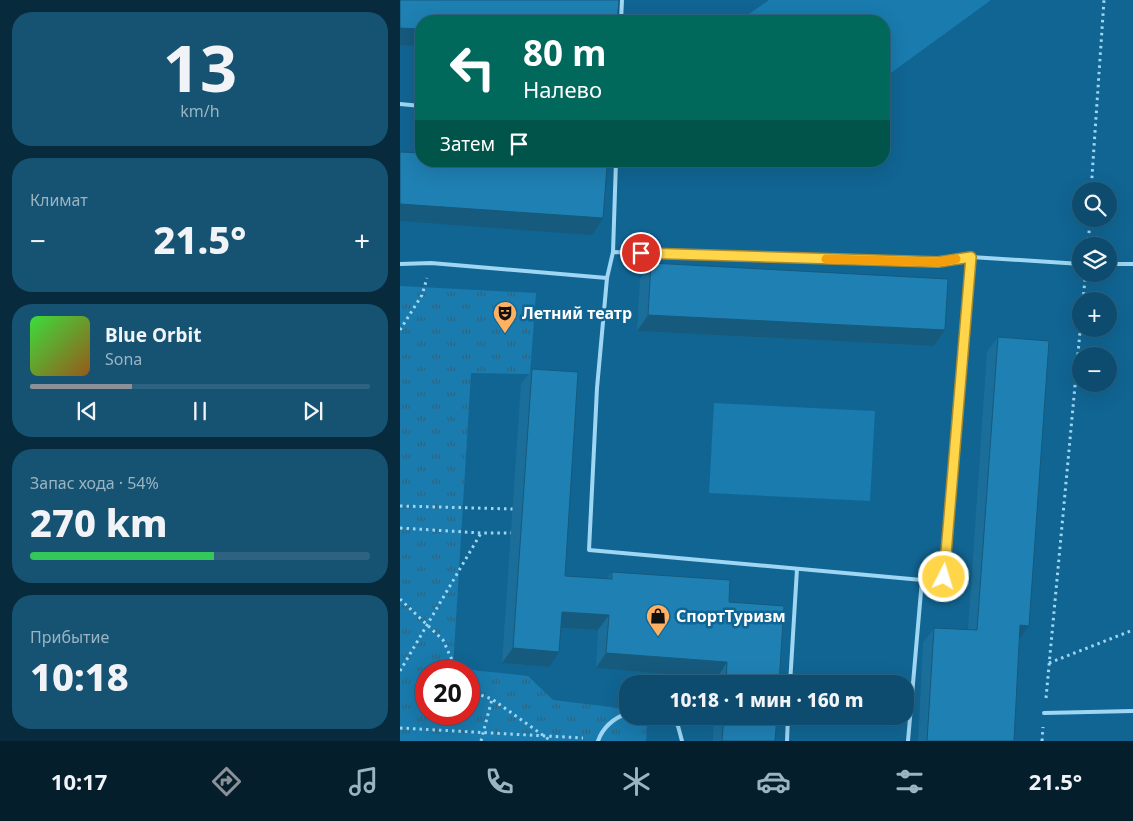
<!DOCTYPE html>
<html lang="ru">
<meta charset="utf-8">
<style>
body{margin:0;font-family:"Noto Sans",sans-serif;background:#165373;color:#f1f3f6;height:100vh;display:flex;flex-direction:column;font-size:19px;white-space:nowrap}
*{box-sizing:border-box;margin:0}
p{font-size:16px;color:#9ab4c2}
.icon{flex:none;width:28px;height:28px;fill:none;stroke:currentColor;stroke-width:2;stroke-linecap:round;stroke-linejoin:round}
.map{position:relative;flex:1;overflow:hidden}
.sheet{display:flex;flex-direction:column;gap:12px;padding:12px;background:#072a3c;width:400px}
.sheet>*{flex:none}
.hud{position:absolute;left:15px;top:15px;width:475px;height:152px;border-radius:20px;box-shadow:0 5px 20px #0002,0 0 0 1px #2d6381;background:#00695c;color:#fff;overflow:hidden}
.buttons{position:absolute;left:672px;top:182px;display:grid;gap:10px}
.buttons a{display:grid;place-items:center;width:45px;height:45px;border-radius:50%;background:#0d4c6e;box-shadow:0 5px 20px #0002,0 0 0 1px #2d6381;font-size:25px}
.speed{position:absolute;left:15px;top:660px;display:flex;gap:10px;font-size:25px;font-weight:700;text-align:center}
.speed>*{display:grid;place-content:center;width:65px;height:65px;border-radius:50%;background:#0d4c6e;box-shadow:0 5px 20px #0002,0 0 0 1px #2d6381;line-height:1}
.speed .limit{border:8px solid #d22;background:#fff;color:#111}
.pin{position:absolute;display:grid;place-items:center;width:42px;height:42px;color:#fff;margin:-21px;border:2px solid #fff;border-radius:50%;box-shadow:0 1px 5px #0007}
.me{position:absolute;width:55px;margin:-28px;rotate:5deg;stroke-linejoin:round;filter:drop-shadow(0 0 4px #0008)}
.turn{display:flex;align-items:center;gap:18px;height:105px;padding:0 25px;font-size:22px}
.turn .icon{width:65px;height:65px;stroke-width:2.5}
.turn b{display:block;font-size:35px;line-height:42px}
.then{display:flex;align-items:center;height:48px;padding:0 25px;background:#0003;gap:10px;font-size:19px}
.big{font-size:38px;font-weight:800;line-height:1.1}
.sheet .card{flex:1;display:flex;flex-direction:column;justify-content:center;gap:8px;min-width:0;padding:0 18px;border-radius:20px;background:#165373}
.sheet .dial{align-items:center;gap:0}
.dial b{font-size:65px;line-height:1}
.song{display:flex;align-items:center;gap:15px}
.cover{width:60px;height:60px;border-radius:8px;background:linear-gradient(135deg,hsl(120 70% 55%),hsl(30 70% 35%))}
.played{height:5px;border-radius:2px;background:linear-gradient(90deg,#8c9099 30%,#2d6381 30%)}
.keys{display:flex;justify-content:space-around;direction:ltr}
.heat{display:flex;justify-content:space-between;align-items:center;font-size:28px;direction:ltr}
.charge{height:8px;border-radius:4px;background:linear-gradient(90deg,#34c759 54%,#2d6381 0)}
.trip{position:absolute;left:219px;top:675px;width:295px;height:50px;border-radius:20px;background:#0d4c6e;box-shadow:0 5px 20px #0002,0 0 0 1px #2d6381;font-weight:800;line-height:50px;text-align:center}
.dock{display:flex;height:80px;justify-content:space-around;align-items:center;background:#051e2c;color:#9ab4c2}
.dock .icon{width:35px;height:35px}
.dock .current{color:#8c9099}
.dock b{font-size:22px;color:#f1f3f6}
main{display:flex;flex:1;min-height:0}
.map>svg:first-child{display:block}
.park{fill:url(#park-tufts);fill-rule:evenodd}
.pitch{fill:#197bae}
.lines{fill:none;stroke-linecap:round;stroke-linejoin:round}
.path{stroke:#9fd6f3;stroke-width:3;stroke-dasharray:2.5 4;stroke-linecap:butt}
.lane{stroke:#9fd6f3;stroke-width:4}
.wall{fill:#1b6e9a}
.shaded-wall{fill:#165a7d}
.building{fill:#1f80b3;stroke:#165a7d}
.route-casing{stroke:#a68a30;stroke-width:12}
.route{stroke:#ffd54a;stroke-width:9}
.slow{stroke:#f59e0b;stroke-width:9}
.labels{text-anchor:middle;stroke-width:5;stroke-linejoin:round;paint-order:stroke}
.poi-label{font-size:16px;font-weight:bold;fill:#fff;stroke:#116593;text-anchor:start}
</style>
<main>
<section class="sheet">
<div class="card dial"><b>13</b><p>km/h</p></div>
<div class="card"><p>Климат</p>
<div class="heat"><a>−</a><b class="big">21.5°</b><a>+</a></div>
</div>
<div class="card">
<div class="song"><i class="cover"></i><div><b>Blue Orbit</b><p>Sona</p></div></div>
<div class="played"></div>
<div class="keys"><svg class="icon" aria-label="previous" viewBox="0 0 24 24"><path d="M18 5L8 12l10 7zM5 5v14"/></svg><svg class="icon" aria-label="pause" viewBox="0 0 24 24"><path d="M8 5v14M16 5v14"/></svg><svg class="icon" aria-label="next" viewBox="0 0 24 24"><path d="M6 5l10 7-10 7zM19 5v14"/></svg></div>
</div>
<div class="card"><p>Запас хода · 54%</p><b class="big">270 km</b><div class="charge"></div></div>
<div class="card"><p>Прибытие</p><b class="big">10:18</b></div>
</section>
<div class="map">
<svg width="733" height="741" viewBox="0 0 733 741">
<defs>
<pattern id="park-tufts" width="24" height="20" patternUnits="userSpaceOnUse" patternTransform="scale(1.25)"><rect width="24" height="20" fill="#197bae"/><path d="M3 7l-1-3M5 7V3M7 7l1-3M15 17l-1-3M17 17v-4M19 17l1-3" fill="none" stroke="#32647d"/></pattern>
</defs>
<rect width="100%" height="100%" fill="#116593"/>
<path class="park" d="M0 286 136 293 130 374 71 373 53 668 128 676 153 700 227 709 228 716H248L246 741H0ZM26 671H69V714H26Z"/>
<g class="pitch">
<polygon points="369,0 591,0 484,78 484,21 339,21"/>
<polygon points="314,403 475,411 470,501 309,493"/>
</g>
<g class="lines">
<g class="path">
<polyline points="691,191 704,0"/>
<polyline points="688,246 690,219"/>
<polyline points="683,301 685,279"/>
<polyline points="0,330 22,295 27,278"/>
<polyline points="0,506 113,509"/>
<polyline points="0,528 81,533 111,533"/>
<polyline points="0,599 43,640 57,671"/>
<polyline points="649,663 733,630"/>
<polyline points="0,671 81,533"/>
<polyline points="69,691 92,699 151,741"/>
<polyline points="646,698 681,321"/>
<polyline points="0,728 183,738"/>
<polyline points="81,741 92,699"/>
<polyline points="642,741 643,727"/>
</g>
<g class="lane">
<polyline points="221,21 222,0"/>
<polyline points="0,104 21,106"/>
<polyline points="213,252 216,161"/>
<polyline points="0,264 31,263 207,278"/>
<polyline points="709,264 733,264"/>
<polyline points="522,580 189,550 197,388 207,278 213,252 538,263 571,257"/>
<polyline points="390,684 397,569"/>
<polyline points="644,713 733,711"/>
<polyline points="269,716 278,726 282,741"/>
<path d="M198 741C203 727 214 718 228 713"/>
<polyline points="387,741 388,716"/>
<polyline points="508,741 522,580 545,577 571,257 681,264"/>
</g>
</g>
<g class="wall">
<polygon points="251,263 545,330 534,346 237,331 240,279"/>
<polygon points="598,337 629,626 619,639 614,741 518,741 523,643 534,628 568,630 587,352"/>
<polygon points="132,369 165,576 207,579 212,572 329,602 379,684 316,684 317,678 196,668 198,630 161,627 149,667 102,663 121,384"/>
<polygon points="314,716 377,716 375,741 313,741"/>
</g>
<g class="shaded-wall">
<polygon points="0,28 21,29 21,46 0,45"/>
<polygon points="0,204 203,218 192,235 0,221"/>
<polygon points="248,315 545,330 534,346 237,331"/>
<polygon points="162,612 209,615 198,630 152,627"/>
<polygon points="620,625 629,626 618,641"/>
<polygon points="113,648 159,652 149,667 102,663"/>
<polygon points="206,653 327,662 317,678 196,668"/>
</g>
<g class="building">
<polygon points="0,0 219,0 217,21 21,21 21,29 0,28"/>
<polygon points="0,152 21,153 21,161 134,161 207,166 203,218 0,204"/>
<polygon points="251,263 548,279 545,330 248,315"/>
<polygon points="598,337 649,341 629,626 620,625 614,741 527,741 534,628 577,630"/>
<polygon points="132,369 178,372 165,576 212,579 212,572 330,580 329,602 384,606 379,684 326,684 327,662 206,653 209,615 162,612 159,652 113,648"/>
<polygon points="324,716 377,716 375,741 322,741"/>
</g>
<g class="lines">
<g class="route-casing">
<polyline id="route" points="241,253 538,262 571,257 544,577"/>
</g>
<use href="#route" class="route"/>
<polyline class="slow" points="426,259 538,262 556,259"/>
</g>
<defs>
<g id="theatre-pin" transform="scale(1.25)"><path d="M0 17L-7.5 6A9.5 9.5 0 1 1 7.5 6Z" fill="#ffb061" stroke="#116593"/><path d="M-5-5.5Q0-4 5-5.5V0Q5 5 0 6Q-5 5-5 0ZM-3.3-2.5H-1v1.5H-3.3ZM1-2.5H3.3v1.5H1ZM-2.8 1Q0 5.5 2.8 1Z" fill="#111"/></g>
<g id="shop-pin" transform="scale(1.25)"><path d="M0 17L-7.5 6A9.5 9.5 0 1 1 7.5 6Z" fill="#ffb061" stroke="#116593"/><path d="M-5-2.5h2.3a2.7 3.5 0 0 1 5.4 0H5L5.5 6h-11ZM-1.5-2.5h3a1.5 2.3 0 0 0-3 0Z" fill="#111"/></g>
</defs>
<g fill-rule="evenodd">
<use href="#theatre-pin" x="105" y="313"/>
<use href="#shop-pin" x="258" y="616"/>
</g>
<g class="labels">
<g class="poi-label">
<text x="122" y="319">Летний театр</text>
<text x="276" y="622">СпортТуризм</text>
</g>
</g>
</svg>
<div class="buttons">
<a><svg class="icon" aria-label="search" viewBox="0 0 24 24"><circle cx="10" cy="10" r="6"/><path d="M15 15l6 6"/></svg></a>
<a><svg class="icon" aria-label="layers" viewBox="0 0 24 24"><path d="M12 4l9 5-9 5-9-5zM3 14l9 5 9-5"/></svg></a>
<a>+</a>
<a>−</a>
</div>
<div class="speed"><div class="limit">20</div></div>
<div class="pin" style="left:241px;top:253px;background:#d93025"><svg class="icon" aria-label="arrive" viewBox="0 0 24 24"><path d="M6 21V4h12l-3 4 3 4H6"/></svg></div>
<svg class="me" style="left:544px;top:577px" viewBox="-20 -20 40 40"><circle r="17" fill="#ffd54a" stroke="#fff" stroke-width="3"/><path d="M0-11L8 9 0 5-8 9z" fill="#fff"/></svg>
<div class="trip">10:18 · 1 мин · 160 m</div>
<div class="hud">
<div class="turn"><svg class="icon" aria-label="left" viewBox="0 0 24 24"><path d="M17 20v-9H6M10 6l-5 5 5 5"/></svg><div><b>80 m</b>Налево</div></div>
<div class="then">Затем<svg class="icon" aria-label="arrive" viewBox="0 0 24 24"><path d="M6 21V4h12l-3 4 3 4H6"/></svg></div>
</div>
</div>
</main>
<nav class="dock">
<b>10:17</b>
<svg class="icon current" aria-label="directions" viewBox="0 0 24 24"><path d="M12 3l9 9-9 9-9-9zM9 14v-3h6M13 9l2 2-2 2"/></svg>
<svg class="icon" aria-label="music" viewBox="0 0 24 24"><path d="M9 18V5l10-2v13"/><circle cx="6" cy="18" r="3"/><circle cx="16" cy="16" r="3"/></svg>
<svg class="icon" aria-label="phone" viewBox="0 0 24 24"><path d="M5 4h4l2 5-3 2q2 4 5 5l2-3 5 2v4C11 20 4 13 5 4z"/></svg>
<svg class="icon" aria-label="climate" viewBox="0 0 24 24"><path d="M12 3v18M4 7l16 10M4 17L20 7"/></svg>
<svg class="icon" aria-label="car" viewBox="0 0 24 24"><path d="M5 17H2v-5l4-1 3-4h7l3 4 3 1v5h-3M9 17h6M6 11h13"/><circle cx="7" cy="17" r="2"/><circle cx="17" cy="17" r="2"/></svg>
<svg class="icon" aria-label="filters" viewBox="0 0 24 24"><path d="M4 7h16M4 17h16"/><circle cx="9" cy="7" r="2"/><circle cx="15" cy="17" r="2"/></svg>
<b>21.5°</b>
</nav>
